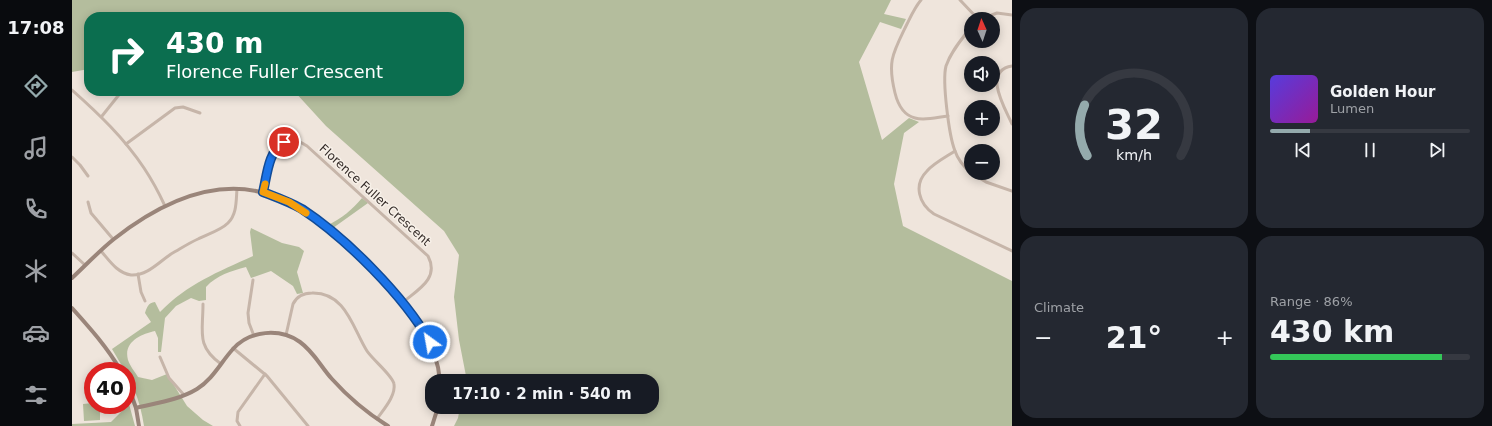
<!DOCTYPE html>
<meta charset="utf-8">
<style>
body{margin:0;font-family:"DejaVu Sans",sans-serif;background:#242831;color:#f1f3f6;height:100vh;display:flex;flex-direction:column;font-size:15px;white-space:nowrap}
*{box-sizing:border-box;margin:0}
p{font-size:13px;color:#9ea1a6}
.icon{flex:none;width:22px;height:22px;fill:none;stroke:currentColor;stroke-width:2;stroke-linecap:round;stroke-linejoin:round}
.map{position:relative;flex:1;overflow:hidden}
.details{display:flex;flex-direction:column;gap:8px;padding:8px;background:#0d0f14;width:480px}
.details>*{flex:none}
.hud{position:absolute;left:12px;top:12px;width:380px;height:84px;border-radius:16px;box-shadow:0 2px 10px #0003;background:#0b6e4f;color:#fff;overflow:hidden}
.needle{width:26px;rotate:357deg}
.buttons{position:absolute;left:892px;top:12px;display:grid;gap:8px}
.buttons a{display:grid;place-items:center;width:36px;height:36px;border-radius:50%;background:#171b24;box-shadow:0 2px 10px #0003;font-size:20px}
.speed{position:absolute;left:12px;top:362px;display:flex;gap:8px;font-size:20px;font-weight:700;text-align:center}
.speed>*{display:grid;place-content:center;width:52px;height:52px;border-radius:50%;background:#171b24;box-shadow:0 2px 10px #0003;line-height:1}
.speed .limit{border:6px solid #d22;background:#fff;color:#111}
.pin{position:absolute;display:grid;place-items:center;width:34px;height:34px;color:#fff;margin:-17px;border:2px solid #fff;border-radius:50%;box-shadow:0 1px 4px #0007}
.me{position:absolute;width:44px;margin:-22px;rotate:328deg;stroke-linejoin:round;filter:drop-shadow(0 0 3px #0008)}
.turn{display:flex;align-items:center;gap:14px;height:84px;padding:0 16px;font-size:18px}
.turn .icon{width:52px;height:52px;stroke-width:2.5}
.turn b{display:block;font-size:28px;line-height:34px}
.big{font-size:30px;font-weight:700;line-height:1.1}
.details .tile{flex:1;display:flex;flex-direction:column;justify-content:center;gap:6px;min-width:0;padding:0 14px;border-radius:16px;background:#242831}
.details .dial{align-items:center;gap:0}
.dial svg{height:104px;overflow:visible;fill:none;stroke:#363941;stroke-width:7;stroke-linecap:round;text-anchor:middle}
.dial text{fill:#f1f3f6;stroke:none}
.song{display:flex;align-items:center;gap:12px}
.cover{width:48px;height:48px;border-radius:6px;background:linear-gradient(135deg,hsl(250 70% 55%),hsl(300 70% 35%))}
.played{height:4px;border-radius:2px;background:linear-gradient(90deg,#94aaac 20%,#363941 20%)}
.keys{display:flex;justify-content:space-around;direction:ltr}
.heat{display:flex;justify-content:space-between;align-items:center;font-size:22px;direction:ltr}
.charge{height:6px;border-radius:3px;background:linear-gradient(90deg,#34c759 86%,#363941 0)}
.details .tiles{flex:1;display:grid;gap:8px;grid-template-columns:repeat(2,1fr)}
.trip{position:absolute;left:353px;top:374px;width:234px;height:40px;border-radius:16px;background:#171b24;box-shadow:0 2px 10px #0003;font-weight:700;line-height:40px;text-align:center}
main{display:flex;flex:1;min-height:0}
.tab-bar{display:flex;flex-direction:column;width:72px;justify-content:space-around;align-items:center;background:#090b0e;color:#9ea1a6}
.tab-bar .icon{width:28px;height:28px}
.tab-bar .selected{color:#94aaac}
.tab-bar b{font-size:18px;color:#f1f3f6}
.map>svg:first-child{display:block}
.green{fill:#b4bd9d}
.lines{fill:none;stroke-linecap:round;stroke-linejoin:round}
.street{stroke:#c6b5a9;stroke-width:3}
.secondary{stroke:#9a857a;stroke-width:4}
.route-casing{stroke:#114b97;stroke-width:10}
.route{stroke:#1a73e8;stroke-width:7}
.slow{stroke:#f59e0b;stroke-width:7}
.labels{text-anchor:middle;stroke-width:3;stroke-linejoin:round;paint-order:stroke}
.street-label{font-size:12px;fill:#342b28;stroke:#f7f0e8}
</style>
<main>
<nav class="tab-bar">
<b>17:08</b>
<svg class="icon selected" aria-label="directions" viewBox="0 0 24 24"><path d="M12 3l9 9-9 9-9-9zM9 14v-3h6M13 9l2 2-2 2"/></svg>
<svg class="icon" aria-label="music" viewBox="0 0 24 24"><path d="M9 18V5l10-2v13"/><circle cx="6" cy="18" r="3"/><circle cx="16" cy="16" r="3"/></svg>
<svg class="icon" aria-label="phone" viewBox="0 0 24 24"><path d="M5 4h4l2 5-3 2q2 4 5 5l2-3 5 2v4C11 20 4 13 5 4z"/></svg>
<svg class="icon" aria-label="climate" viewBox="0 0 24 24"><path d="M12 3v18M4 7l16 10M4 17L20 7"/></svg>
<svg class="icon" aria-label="car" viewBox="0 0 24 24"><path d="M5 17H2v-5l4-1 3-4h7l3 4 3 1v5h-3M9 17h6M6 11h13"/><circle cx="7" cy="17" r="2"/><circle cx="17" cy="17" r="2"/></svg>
<svg class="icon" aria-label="filters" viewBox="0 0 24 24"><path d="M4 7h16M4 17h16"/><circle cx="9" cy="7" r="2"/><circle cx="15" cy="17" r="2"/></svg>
</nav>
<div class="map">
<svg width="940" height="426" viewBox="0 0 940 426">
<rect width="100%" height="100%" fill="#efe5dc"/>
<g class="green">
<polygon points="0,0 819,0 812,14 834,19 829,29 808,22 787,62 810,140 837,118 847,122 832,133 822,184 831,226 940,281 940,426 382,426 386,418 388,407 580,407 580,381 393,381 394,376 387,340 382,297 387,255 372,231 254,126 222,91 387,91 387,17 17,17 17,69 0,72"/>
<path d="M290 198 296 203 261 228 256 225C269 219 281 209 290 198Z"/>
<path d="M179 228 210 243 227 247 232 251 225 272 231 293 225 294 221 286 199 271 179 278 174 267C159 271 145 275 134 287V300L127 301 119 298 104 306 93 318 89 352H86V338L83 331C69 334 51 342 56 360 58 366 63 372 66 377L80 380 95 374 115 406 131 420 141 426H72C70 413 67 401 62 389 59 383 55 378 55 371H53L40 349 79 322 73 313C75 307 76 303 83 302L88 312C115 284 146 272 181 256L178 232Z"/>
<polygon points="21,403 21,405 28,405 28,420 12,421 11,404"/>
<polygon points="57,404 63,426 0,426 0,424 39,422"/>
</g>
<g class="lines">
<g class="street">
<path d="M849 0C843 7 839 16 835 24 821 53 815 61 823 93 826 105 831 115 843 118 853 121 866 117 876 116"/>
<polyline points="888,0 906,19"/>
<polyline points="909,19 925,13 940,15"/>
<path d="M899 27C890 39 879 51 874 66 870 81 877 136 883 151 886 160 892 167 899 173"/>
<path d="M940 66C910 71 933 108 940 124"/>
<path d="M0 90C27 114 52 138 72 168 80 180 87 193 93 206"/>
<polyline points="30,116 50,91"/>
<polyline points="54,144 103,108 111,107 128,113"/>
<path d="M883 151C874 157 862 163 855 171 841 185 847 204 862 214L940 251"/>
<polyline points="0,157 8,165 16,176"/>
<polyline points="899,173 914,182 940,191"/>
<path d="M191 193C196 171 201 123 235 146L356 256C368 279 345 290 330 303"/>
<polyline points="16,202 19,213 41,239"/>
<path d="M29 251C37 260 45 273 59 275 75 276 87 262 99 254 108 249 117 243 126 239 135 234 148 231 156 223 165 214 164 201 165 189"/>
<polyline points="0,253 13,265"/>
<polyline points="66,274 69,292 73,301"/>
<polyline points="181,280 176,313 177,323 182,336"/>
<path d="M131 304C131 332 124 346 149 364"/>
<path d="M214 335 221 304C225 296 231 293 240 293 274 292 281 329 295 351 301 360 321 376 322 384 324 396 311 410 305 419"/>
<polyline points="161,348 195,376 236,426"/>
<polyline points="88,357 97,378 112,395"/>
<polyline points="168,426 165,421 166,412 193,374"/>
</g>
<g class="secondary">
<path d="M0 278C14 265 27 251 42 239 93 199 155 170 218 203 232 210 245 221 258 231 275 245 292 260 306 276 334 307 365 338 368 381"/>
<path d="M0 308C18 328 35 347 49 371"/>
<polyline points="55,383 64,408 67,426"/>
<path d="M64 408C84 403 107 400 125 389 141 379 149 362 161 349 178 330 208 328 228 342 242 352 249 367 260 379 277 398 295 413 316 426"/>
<polyline points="360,426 366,407"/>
</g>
</g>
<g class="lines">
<g class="route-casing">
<path id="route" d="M212 142C196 151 195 176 191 192 204 197 218 202 230 209 274 238 332 296 358 342"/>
</g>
<use href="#route" class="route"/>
<polyline class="slow" points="193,184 191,192 217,202 234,213"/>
</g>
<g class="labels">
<g class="street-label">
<text transform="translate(303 195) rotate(42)" y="4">Florence Fuller Crescent</text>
</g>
</g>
</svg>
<div class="buttons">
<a><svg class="needle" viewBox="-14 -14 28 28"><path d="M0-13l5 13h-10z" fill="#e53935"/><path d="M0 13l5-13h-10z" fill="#9ea1a6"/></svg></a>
<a><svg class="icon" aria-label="sound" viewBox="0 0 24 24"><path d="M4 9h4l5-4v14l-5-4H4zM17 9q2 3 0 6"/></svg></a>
<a>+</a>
<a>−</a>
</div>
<div class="speed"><div class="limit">40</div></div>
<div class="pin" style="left:212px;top:142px;background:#d93025"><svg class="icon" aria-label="arrive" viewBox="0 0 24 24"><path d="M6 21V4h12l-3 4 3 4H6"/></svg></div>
<svg class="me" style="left:358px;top:342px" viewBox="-20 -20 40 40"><circle r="17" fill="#1a73e8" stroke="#fff" stroke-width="3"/><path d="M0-11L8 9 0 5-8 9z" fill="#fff"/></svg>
<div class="trip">17:10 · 2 min · 540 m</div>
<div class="hud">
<div class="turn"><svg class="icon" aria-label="right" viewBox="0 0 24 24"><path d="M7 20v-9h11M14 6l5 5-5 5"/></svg><div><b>430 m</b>Florence Fuller Crescent</div></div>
</div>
</div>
<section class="details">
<div class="tiles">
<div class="tile dial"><svg viewBox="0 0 100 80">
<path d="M14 69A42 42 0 1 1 86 69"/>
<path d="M14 69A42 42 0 0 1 12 30" stroke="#94aaac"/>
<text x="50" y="56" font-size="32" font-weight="700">32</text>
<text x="50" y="72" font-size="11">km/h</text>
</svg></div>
<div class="tile">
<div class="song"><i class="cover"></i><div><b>Golden Hour</b><p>Lumen</p></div></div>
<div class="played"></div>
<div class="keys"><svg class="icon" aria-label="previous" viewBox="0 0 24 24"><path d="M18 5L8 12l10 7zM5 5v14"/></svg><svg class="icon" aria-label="pause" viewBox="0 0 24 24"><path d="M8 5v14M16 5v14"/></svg><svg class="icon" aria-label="next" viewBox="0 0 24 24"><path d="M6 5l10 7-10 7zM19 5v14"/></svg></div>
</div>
<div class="tile"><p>Climate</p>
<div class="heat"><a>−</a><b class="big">21°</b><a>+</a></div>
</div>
<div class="tile"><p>Range · 86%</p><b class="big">430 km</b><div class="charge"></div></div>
</div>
</section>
</main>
